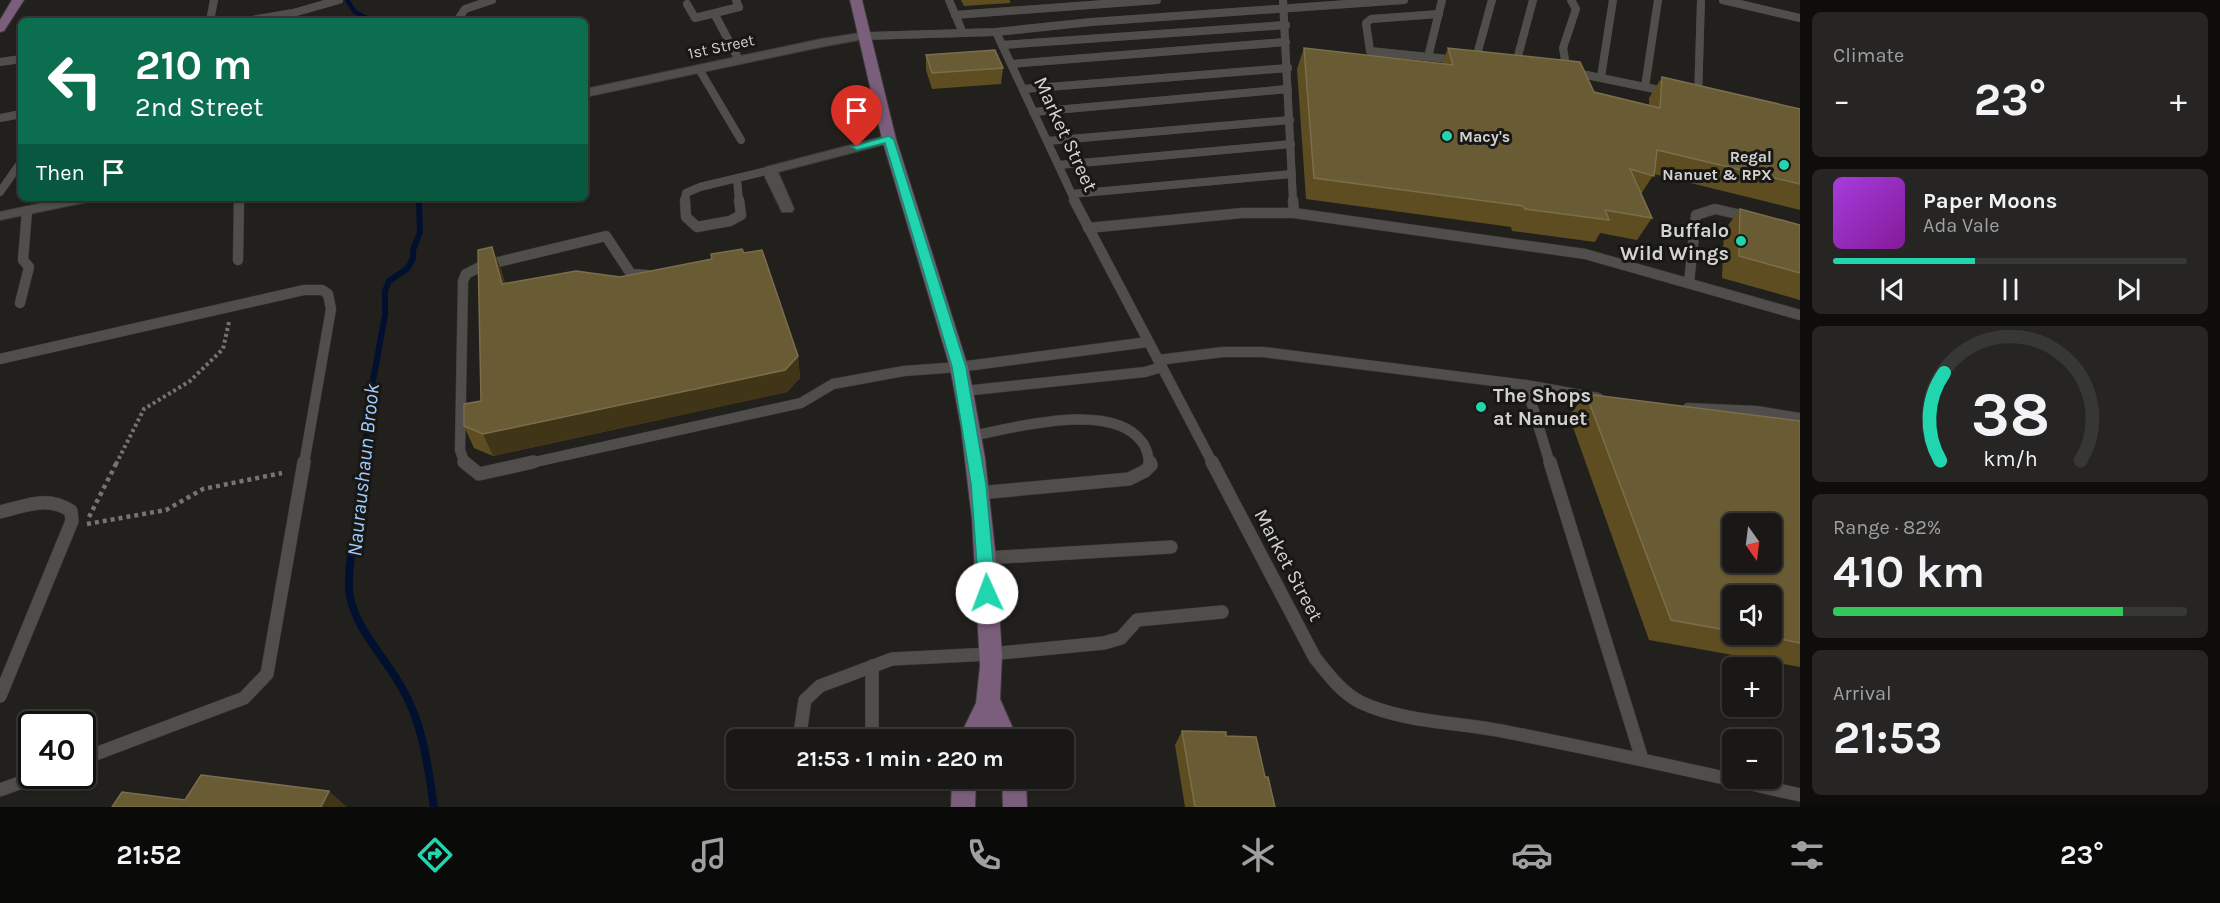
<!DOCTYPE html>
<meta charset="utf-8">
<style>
body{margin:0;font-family:Karla,sans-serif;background:#262523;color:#f1f3f6;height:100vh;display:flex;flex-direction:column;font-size:22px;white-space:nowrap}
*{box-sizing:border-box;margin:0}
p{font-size:20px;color:#9fa0a1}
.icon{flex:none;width:33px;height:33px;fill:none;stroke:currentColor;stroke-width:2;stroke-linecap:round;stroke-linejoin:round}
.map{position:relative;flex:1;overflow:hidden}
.drawer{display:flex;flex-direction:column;gap:12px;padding:12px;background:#0e0d0c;width:420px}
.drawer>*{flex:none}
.hud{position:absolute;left:18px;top:18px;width:570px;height:183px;border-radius:9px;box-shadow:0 2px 4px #0004,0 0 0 2px #373735;background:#0b6e4f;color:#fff;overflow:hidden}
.needle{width:39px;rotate:166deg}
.buttons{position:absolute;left:1722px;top:513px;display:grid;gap:12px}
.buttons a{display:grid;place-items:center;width:60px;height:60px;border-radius:9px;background:#191816;box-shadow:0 2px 4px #0004,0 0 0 2px #373735;font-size:30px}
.speed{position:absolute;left:18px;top:711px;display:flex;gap:12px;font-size:30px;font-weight:700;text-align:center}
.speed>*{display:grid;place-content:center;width:78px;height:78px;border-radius:50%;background:#191816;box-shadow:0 2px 4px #0004,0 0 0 2px #373735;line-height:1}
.speed .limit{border:3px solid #111;border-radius:9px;background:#fff;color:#111}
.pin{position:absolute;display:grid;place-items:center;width:51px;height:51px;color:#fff;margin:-62px -26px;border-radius:50% 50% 50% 0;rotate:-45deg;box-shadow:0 0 6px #0007}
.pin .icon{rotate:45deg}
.me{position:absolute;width:66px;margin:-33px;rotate:358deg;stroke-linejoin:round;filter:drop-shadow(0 0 4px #0008)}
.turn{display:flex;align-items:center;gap:21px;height:126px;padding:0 18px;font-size:27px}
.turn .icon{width:78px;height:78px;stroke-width:2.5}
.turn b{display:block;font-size:42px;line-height:51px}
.then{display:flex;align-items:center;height:57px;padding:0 18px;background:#0003;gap:12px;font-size:22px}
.big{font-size:45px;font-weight:700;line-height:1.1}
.drawer .card{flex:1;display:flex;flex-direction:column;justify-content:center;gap:9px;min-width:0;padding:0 21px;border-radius:9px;background:#262523}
.drawer .dial{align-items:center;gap:0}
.dial svg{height:156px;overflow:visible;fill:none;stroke:#373735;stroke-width:7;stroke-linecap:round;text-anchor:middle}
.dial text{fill:#f1f3f6;stroke:none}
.song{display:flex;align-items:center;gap:18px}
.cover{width:72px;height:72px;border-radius:9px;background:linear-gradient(135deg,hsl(280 70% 55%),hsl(290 70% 35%))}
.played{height:6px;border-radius:3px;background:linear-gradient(90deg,#21d5af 40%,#373735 40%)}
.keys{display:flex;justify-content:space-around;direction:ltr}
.heat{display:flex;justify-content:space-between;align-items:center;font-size:33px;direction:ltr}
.charge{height:9px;border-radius:4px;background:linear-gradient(90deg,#34c759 82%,#373735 0)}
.trip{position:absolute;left:726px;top:729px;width:348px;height:60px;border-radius:9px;background:#191816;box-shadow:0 2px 4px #0004,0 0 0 2px #373735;font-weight:700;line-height:60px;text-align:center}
.dock{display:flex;height:96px;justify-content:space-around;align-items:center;background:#0a0a09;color:#9fa0a1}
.dock .icon{width:42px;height:42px}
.dock .selected{color:#21d5af}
.dock b{font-size:27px;color:#f1f3f6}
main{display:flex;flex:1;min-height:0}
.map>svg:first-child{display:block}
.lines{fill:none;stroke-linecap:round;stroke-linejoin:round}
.stream-far2{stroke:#00102e;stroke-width:4.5}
.stream-far1{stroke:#00102e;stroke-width:6}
.stream{stroke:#00102e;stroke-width:8}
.lane-far2-casing{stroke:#3b3a37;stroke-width:8}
.lane-far1-casing{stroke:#3b3a37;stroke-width:11}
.lane-casing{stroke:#3b3a37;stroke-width:14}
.street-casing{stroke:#3b3a37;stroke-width:2}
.secondary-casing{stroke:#3b3a37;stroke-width:2}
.path-far1{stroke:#747471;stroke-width:4;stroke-dasharray:3 3;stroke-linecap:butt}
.path{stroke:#747471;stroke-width:4.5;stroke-dasharray:4 4;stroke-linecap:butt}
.lane-far2{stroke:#4f4e4a;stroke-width:8}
.lane-far1{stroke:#4f4e4a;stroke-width:10}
.lane{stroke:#4f4e4a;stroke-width:13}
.street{fill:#4f4e4a;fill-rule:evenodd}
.secondary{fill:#7b5e7c;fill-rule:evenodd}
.wall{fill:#5d4d20;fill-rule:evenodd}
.shaded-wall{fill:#403517}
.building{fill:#695b33;stroke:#7a6e4c;stroke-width:1.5;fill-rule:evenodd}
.route{fill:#21d5af;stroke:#158a72;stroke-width:1.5}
.poi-dot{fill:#21d5af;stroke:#181714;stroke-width:2}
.labels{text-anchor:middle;stroke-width:6;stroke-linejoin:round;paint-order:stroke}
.far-street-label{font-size:16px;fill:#d2d2d0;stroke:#181714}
.far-poi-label{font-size:16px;font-weight:bold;fill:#d2d2d0;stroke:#181714;text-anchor:start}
.street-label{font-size:20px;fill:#d2d2d0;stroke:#181714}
.poi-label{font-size:20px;font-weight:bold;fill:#d2d2d0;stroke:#181714;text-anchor:end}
.water-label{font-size:21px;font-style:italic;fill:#9fcbfe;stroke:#181714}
</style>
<main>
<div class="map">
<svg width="1800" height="807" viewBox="0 0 1800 807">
<rect width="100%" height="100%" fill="#21201d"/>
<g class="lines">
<g class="stream-far2">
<polyline points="347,0 355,12 372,21"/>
<polyline points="419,198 419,201"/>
</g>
<polyline class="stream-far1" points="366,464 366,419 385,315 385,291 389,281 408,268 413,258 413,250 420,232 419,200"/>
<path class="stream" d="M366 462 367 474C362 504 344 570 350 597 357 631 385 657 402 688 423 724 428 767 434 807"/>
<g class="lane-far2-casing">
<g id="lane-far2">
<polyline points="949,0 962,31"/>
<polyline points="1283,0 1293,201"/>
<polyline points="1723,0 1800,18"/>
<polyline points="687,4 695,18 739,7 736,0"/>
<polyline points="1439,14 1371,19 1366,23 1370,51 1458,60"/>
<polyline points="715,15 739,60"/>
<polyline points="955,15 1157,0"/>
<polyline points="210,21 214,0"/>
<polyline points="246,21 293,13 339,0"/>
<polyline points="457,21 465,9 492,0"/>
<polyline points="996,32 1075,201"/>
<polyline points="866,36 996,32 1091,22 1404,0"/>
<polyline points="1002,45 1286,25"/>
<polyline points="1428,57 1442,0"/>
<polyline points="0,62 21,59"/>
<polyline points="1475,62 1492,0"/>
<polyline points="1011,64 1286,42"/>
<polyline points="1515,67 1533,0"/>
<polyline points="699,69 741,140"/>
<polyline points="1567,72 1563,48 1576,9 1571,0"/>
<polyline points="1572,72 1669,92"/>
<polyline points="1601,77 1613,0"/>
<polyline points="1645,87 1658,0"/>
<polyline points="1023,89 1288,68"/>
<polyline points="1698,98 1701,0"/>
<polyline points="1033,112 1288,89"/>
<polyline points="0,118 21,114"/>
<polyline points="1047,141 1290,120"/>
<polyline points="1059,165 1291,144"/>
<polyline points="737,179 739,201"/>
<polyline points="0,192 21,162"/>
<polyline points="1072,194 1292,174"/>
<polyline points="239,201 239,198"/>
<polyline points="685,201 686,193 700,187 771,170"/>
</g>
</g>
<g class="lane-far1-casing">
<g id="lane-far1">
<polyline points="685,200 686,217 697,227 730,221 741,215 739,200"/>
<polyline points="1074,200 1213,464"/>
<polyline points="1293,200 1294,213"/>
<polyline points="1088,228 1242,213 1294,213 1585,254 1800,315"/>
<polyline points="238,260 239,200"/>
<polyline points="1689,283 1696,215 1715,209 1750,217"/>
<polyline points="20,303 29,267 23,260 27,211"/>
<polyline points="0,359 304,290 322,290 328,294 331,309 304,464"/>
<polyline points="1158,360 1223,352 1263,352 1526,385 1598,398"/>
<polyline points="1526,385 1550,464"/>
<polyline points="964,391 1145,372 1162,367"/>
<polyline points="1688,408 1756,411 1800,418"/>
<path d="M971 436C1013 428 1112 400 1142 442 1147 447 1148 457 1150 464"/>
<polyline points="465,464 460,450 463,281 466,274 482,266 606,236 631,274 647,275"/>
<polyline points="526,464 801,403 833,384 904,371 959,367 1148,342"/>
</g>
</g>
<g class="lane-casing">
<g id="lane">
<polyline points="464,462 479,474 533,462"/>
<path d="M1212 462 1315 658C1328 674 1341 692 1360 702 1405 723 1459 722 1507 732 1605 751 1703 773 1800 795"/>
<polyline points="1550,462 1642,759"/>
<polyline points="979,493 1129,479 1145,471 1151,465 1150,462"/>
<path d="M0 512C26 506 47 495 71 511L72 521 0 696"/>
<polyline points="986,558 1171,547"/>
<polyline points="872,666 872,740"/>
<polyline points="799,740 805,700 820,686 892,659 990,654 1104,643 1121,638 1137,620 1222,612"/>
<polyline points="82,759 244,698 267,674 304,462"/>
<polyline points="0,790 39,776"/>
</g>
</g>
<g class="street-casing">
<g id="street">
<polygon points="866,32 870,34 870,38 821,47 585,97 585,89 821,39"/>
<polygon points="889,135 894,136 896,139 894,142 778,172 794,209 792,212 782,212 765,177 766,167"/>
<polygon points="66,198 94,198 87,202 0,220 0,212"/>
</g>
</g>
<g class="secondary-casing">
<g id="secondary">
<polygon points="12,0 24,0 4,31 0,32 0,20"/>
<polygon points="850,0 862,0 896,139 968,367 974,397 985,458 995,550 1002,655 1000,699 1018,740 994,740 989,727 983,740 958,740 976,703 980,666 972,519 961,427 950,367 882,139"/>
<polygon points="952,778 976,778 975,807 951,807"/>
<polygon points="1002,778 1026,778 1027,807 1003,807"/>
</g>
</g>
<polyline class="path-far1" points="116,464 144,409 190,381 223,349 229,322"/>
<g class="path">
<polyline points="89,517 117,462"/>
<polyline points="87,524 166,510 203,489 282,473"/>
</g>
<use href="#lane-far2" class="lane-far2"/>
<use href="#lane-far1" class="lane-far1"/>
<use href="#lane" class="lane"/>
<use href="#street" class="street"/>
<use href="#secondary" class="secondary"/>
</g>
<g class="wall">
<polygon points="961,0 1010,0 1010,3 964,6"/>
<polygon points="1304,48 1442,63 1448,48 1594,92 1649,105 1649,98 1662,77 1800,109 1800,210 1654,174 1641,194 1652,218 1637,240 1600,233 1595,242 1512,231 1511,227 1306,199 1297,69"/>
<polygon points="926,55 1003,68 1001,84 932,89 926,70"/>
<polygon points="1740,209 1800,225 1800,300 1722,278 1724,231"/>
<polygon points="744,253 798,356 800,378 787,392 493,456 474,448 464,426 481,401 501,269 505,284 620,277"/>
<path d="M1586 394 1800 421V667L1649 640 1569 416ZM1732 596 1772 634H1732Z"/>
<polygon points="1182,731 1226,736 1265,777 1275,807 1185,807 1175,745"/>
</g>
<g class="shaded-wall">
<polygon points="492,247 501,269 511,306 502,284"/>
<polygon points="798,356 800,378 787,392 493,456 483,434"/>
<polygon points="329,791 347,807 321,807"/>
</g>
<g class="building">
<polygon points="1304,48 1453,65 1448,48 1580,62 1594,92 1660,108 1662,77 1800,109 1800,184 1657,150 1654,176 1630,169 1652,218 1605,210 1609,220 1525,209 1523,206 1314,178"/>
<polygon points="995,50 1003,68 932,73 926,55"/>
<polygon points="1740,209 1800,225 1800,273 1739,256"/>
<polygon points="492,247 502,284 576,271 620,277 712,259 711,254 742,249 744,253 762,250 798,356 785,370 483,434 464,426 464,404 481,401 478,250"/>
<path d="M1586 394 1800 421V643L1755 634H1772V596H1732V631L1671 620ZM1732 524H1772V562H1732Z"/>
<polygon points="1182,731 1226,732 1226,736 1256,737 1265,777 1268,777 1275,807 1195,807"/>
<polygon points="201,775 329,791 321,807 112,807 122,792 185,800"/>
</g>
<polygon class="route" points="889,136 894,140 966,367 986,484 996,593 993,598 987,600 982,598 979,593 971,484 952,367 885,143 857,150 851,147"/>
<g class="poi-dot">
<circle cx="1447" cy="136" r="6"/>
<circle cx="1784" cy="165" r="6"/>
<circle cx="1741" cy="241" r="6"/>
<circle cx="1481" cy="407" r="6"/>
</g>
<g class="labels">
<g class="far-street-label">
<text transform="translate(721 46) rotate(-12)" y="6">1st Street</text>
</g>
<g class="far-poi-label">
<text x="1459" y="142">Macy's</text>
<text x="1772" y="162" text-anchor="end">Regal<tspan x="1772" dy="18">Nanuet &amp; RPX</tspan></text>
</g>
<g class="street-label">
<text transform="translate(1066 134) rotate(65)" y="7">Market Street</text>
<text transform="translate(1289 565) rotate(62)" y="7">Market Street</text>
</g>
<g class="poi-label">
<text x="1729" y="237">Buffalo<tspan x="1729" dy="23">Wild Wings</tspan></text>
<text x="1493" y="402" text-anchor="start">The Shops<tspan x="1493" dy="23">at Nanuet</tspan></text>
</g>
<g class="water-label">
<text transform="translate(363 470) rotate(-84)" y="7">Nauraushaun Brook</text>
</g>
</g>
</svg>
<div class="buttons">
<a><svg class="needle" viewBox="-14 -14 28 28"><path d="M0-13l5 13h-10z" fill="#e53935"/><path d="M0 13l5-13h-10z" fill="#9fa0a1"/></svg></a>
<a><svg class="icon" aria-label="sound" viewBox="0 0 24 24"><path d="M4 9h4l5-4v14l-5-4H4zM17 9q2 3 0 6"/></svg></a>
<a>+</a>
<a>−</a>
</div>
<div class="speed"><div class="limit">40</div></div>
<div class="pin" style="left:857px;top:147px;background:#d93025"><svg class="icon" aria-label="arrive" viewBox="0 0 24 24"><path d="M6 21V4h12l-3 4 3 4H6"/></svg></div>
<svg class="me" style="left:987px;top:593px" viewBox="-20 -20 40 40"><circle r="19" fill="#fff"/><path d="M0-13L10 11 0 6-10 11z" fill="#21d5af"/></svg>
<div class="trip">21:53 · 1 min · 220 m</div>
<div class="hud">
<div class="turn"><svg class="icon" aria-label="left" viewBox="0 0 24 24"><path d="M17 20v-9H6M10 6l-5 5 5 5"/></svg><div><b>210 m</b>2nd Street</div></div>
<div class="then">Then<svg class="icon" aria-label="arrive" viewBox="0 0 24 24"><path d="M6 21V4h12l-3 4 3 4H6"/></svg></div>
</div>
</div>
<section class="drawer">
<div class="card"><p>Climate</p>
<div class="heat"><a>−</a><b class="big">23°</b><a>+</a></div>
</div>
<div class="card">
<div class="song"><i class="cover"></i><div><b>Paper Moons</b><p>Ada Vale</p></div></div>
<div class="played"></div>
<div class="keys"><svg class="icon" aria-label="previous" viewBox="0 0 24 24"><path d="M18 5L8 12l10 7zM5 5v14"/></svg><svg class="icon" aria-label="pause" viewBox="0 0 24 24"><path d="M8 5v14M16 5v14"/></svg><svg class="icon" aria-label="next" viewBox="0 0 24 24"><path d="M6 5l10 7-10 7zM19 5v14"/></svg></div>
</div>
<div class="card dial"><svg viewBox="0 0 100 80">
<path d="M14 69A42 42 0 1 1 86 69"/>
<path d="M14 69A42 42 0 0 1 16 24" stroke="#21d5af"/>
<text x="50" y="56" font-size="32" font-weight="700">38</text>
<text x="50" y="72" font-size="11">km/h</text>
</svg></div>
<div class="card"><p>Range · 82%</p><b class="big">410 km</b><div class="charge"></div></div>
<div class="card"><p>Arrival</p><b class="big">21:53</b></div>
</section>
</main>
<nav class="dock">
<b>21:52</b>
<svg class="icon selected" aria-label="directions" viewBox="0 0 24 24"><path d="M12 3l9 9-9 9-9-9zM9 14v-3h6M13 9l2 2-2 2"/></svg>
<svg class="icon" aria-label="music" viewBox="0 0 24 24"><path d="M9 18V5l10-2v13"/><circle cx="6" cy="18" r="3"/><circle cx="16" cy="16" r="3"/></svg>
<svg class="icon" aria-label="phone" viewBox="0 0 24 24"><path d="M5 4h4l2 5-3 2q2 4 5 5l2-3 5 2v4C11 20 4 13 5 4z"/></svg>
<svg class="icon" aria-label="climate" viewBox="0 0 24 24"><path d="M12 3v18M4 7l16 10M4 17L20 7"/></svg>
<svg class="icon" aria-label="car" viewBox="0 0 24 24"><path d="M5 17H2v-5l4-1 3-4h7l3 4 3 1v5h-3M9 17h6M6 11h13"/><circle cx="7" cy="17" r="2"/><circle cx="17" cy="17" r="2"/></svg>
<svg class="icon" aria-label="filters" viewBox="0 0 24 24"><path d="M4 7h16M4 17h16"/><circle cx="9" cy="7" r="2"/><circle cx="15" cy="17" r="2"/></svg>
<b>23°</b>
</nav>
